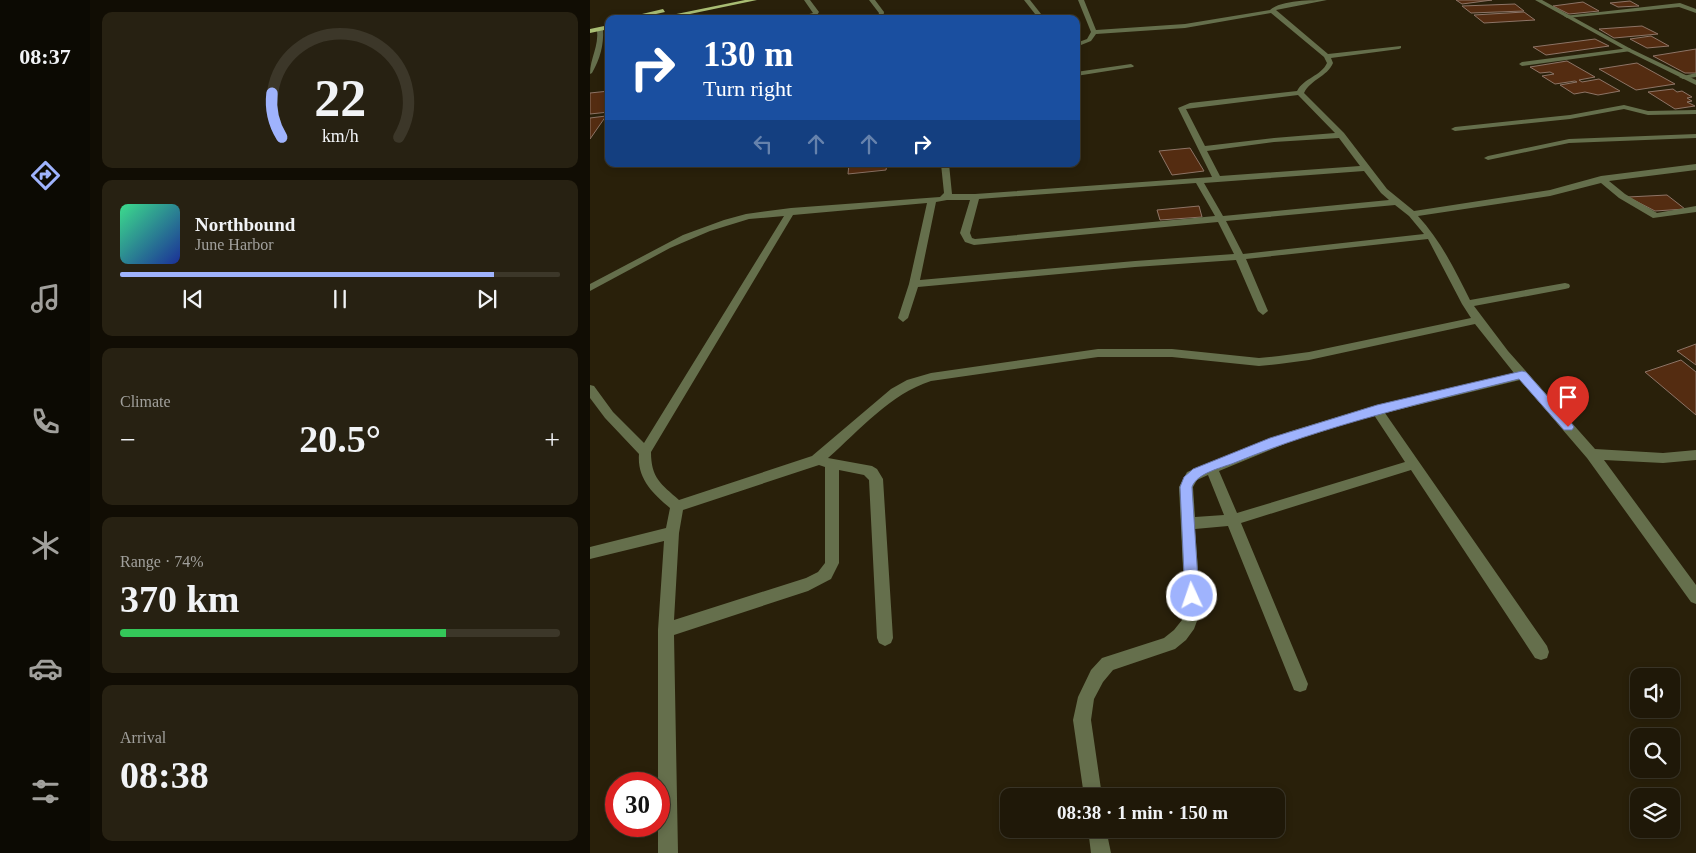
<!DOCTYPE html>
<meta charset="utf-8">
<style>
body{margin:0;font-family:"Times New Roman",serif;background:#272112;color:#f1f3f6;height:100vh;display:flex;flex-direction:column;font-size:19px;white-space:nowrap}
*{box-sizing:border-box;margin:0}
p{font-size:16px;color:#a1a09c}
.icon{flex:none;width:28px;height:28px;fill:none;stroke:currentColor;stroke-width:2;stroke-linecap:round;stroke-linejoin:round}
.map{position:relative;flex:1;overflow:hidden}
.sheet{display:flex;flex-direction:column;gap:12px;padding:12px;background:#110d04;width:500px}
.sheet>*{flex:none}
.guide{position:absolute;left:15px;top:15px;width:475px;height:152px;border-radius:10px;box-shadow:0 2px 8px #0003,0 0 0 1px #3c3729;background:#1a4fa0;color:#fff;overflow:hidden}
.controls{position:absolute;left:1040px;top:668px;display:grid;gap:10px}
.controls a{display:grid;place-items:center;width:50px;height:50px;border-radius:10px;background:#1f1808;box-shadow:0 2px 8px #0003,0 0 0 1px #3c3729;font-size:25px}
.speed{position:absolute;left:15px;top:772px;display:flex;gap:10px;font-size:25px;font-weight:700;text-align:center}
.speed>*{display:grid;place-content:center;width:65px;height:65px;border-radius:50%;background:#1f1808;box-shadow:0 2px 8px #0003,0 0 0 1px #3c3729;line-height:1}
.speed .limit{border:8px solid #d22;background:#fff;color:#111}
.pin{position:absolute;display:grid;place-items:center;width:42px;height:42px;color:#fff;margin:-51px -21px;border-radius:50% 50% 50% 0;rotate:-45deg;box-shadow:0 0 5px #0007}
.pin .icon{rotate:45deg}
.me{position:absolute;width:55px;margin:-28px;rotate:357deg;stroke-linejoin:round;filter:drop-shadow(0 0 4px #0008)}
.turn{display:flex;align-items:center;gap:18px;height:105px;padding:0 15px;font-size:22px}
.turn .icon{width:65px;height:65px;stroke-width:2.5}
.turn b{display:block;font-size:35px;line-height:42px}
.lanes{display:flex;align-items:center;height:48px;padding:0 15px;background:#0003;justify-content:center;gap:25px;direction:ltr}
.lanes .off{opacity:.35}
.big{font-size:38px;font-weight:800;line-height:1.1}
.sheet .card{flex:1;display:flex;flex-direction:column;justify-content:center;gap:8px;min-width:0;padding:0 18px;border-radius:10px;background:#272112}
.sheet .dial{align-items:center;gap:0}
.dial svg{height:130px;overflow:visible;fill:none;stroke:#3c3729;stroke-width:7;stroke-linecap:round;text-anchor:middle}
.dial text{fill:#f1f3f6;stroke:none}
.song{display:flex;align-items:center;gap:15px}
.cover{width:60px;height:60px;border-radius:8px;background:linear-gradient(135deg,hsl(150 70% 55%),hsl(230 70% 35%))}
.played{height:5px;border-radius:2px;background:linear-gradient(90deg,#9fb3fd 85%,#3c3729 85%)}
.keys{display:flex;justify-content:space-around;direction:ltr}
.heat{display:flex;justify-content:space-between;align-items:center;font-size:28px;direction:ltr}
.charge{height:8px;border-radius:4px;background:linear-gradient(90deg,#34c759 74%,#3c3729 0)}
.trip{position:absolute;left:410px;top:788px;width:285px;height:50px;border-radius:10px;background:#1f1808;box-shadow:0 2px 8px #0003,0 0 0 1px #3c3729;font-weight:800;line-height:50px;text-align:center}
main{display:flex;flex:1;min-height:0}
.tab-bar{display:flex;flex-direction:column;width:90px;justify-content:space-around;align-items:center;background:#0c0a03;color:#a1a09c}
.tab-bar .icon{width:35px;height:35px}
.tab-bar .active{color:#9fb3fd}
.tab-bar b{font-size:22px;color:#f1f3f6}
.map>svg:first-child{display:block}
.building{fill:#542c11;stroke:#8d7466}
.lines{fill:none;stroke-linecap:round;stroke-linejoin:round}
.service{fill:#656f4c;fill-rule:evenodd}
.minor{fill:#656f4c;fill-rule:evenodd}
.tertiary{fill:#656f4c;fill-rule:evenodd}
.primary{fill:#a9bd73;fill-rule:evenodd}
.route{fill:#9fb3fd;stroke:#6774a4}
</style>
<main>
<nav class="tab-bar">
<b>08:37</b>
<svg class="icon active" aria-label="directions" viewBox="0 0 24 24"><path d="M12 3l9 9-9 9-9-9zM9 14v-3h6M13 9l2 2-2 2"/></svg>
<svg class="icon" aria-label="music" viewBox="0 0 24 24"><path d="M9 18V5l10-2v13"/><circle cx="6" cy="18" r="3"/><circle cx="16" cy="16" r="3"/></svg>
<svg class="icon" aria-label="phone" viewBox="0 0 24 24"><path d="M5 4h4l2 5-3 2q2 4 5 5l2-3 5 2v4C11 20 4 13 5 4z"/></svg>
<svg class="icon" aria-label="climate" viewBox="0 0 24 24"><path d="M12 3v18M4 7l16 10M4 17L20 7"/></svg>
<svg class="icon" aria-label="car" viewBox="0 0 24 24"><path d="M5 17H2v-5l4-1 3-4h7l3 4 3 1v5h-3M9 17h6M6 11h13"/><circle cx="7" cy="17" r="2"/><circle cx="17" cy="17" r="2"/></svg>
<svg class="icon" aria-label="filters" viewBox="0 0 24 24"><path d="M4 7h16M4 17h16"/><circle cx="9" cy="7" r="2"/><circle cx="15" cy="17" r="2"/></svg>
</nav>
<section class="sheet">
<div class="card dial"><svg viewBox="0 0 100 80">
<path d="M14 69A42 42 0 1 1 86 69"/>
<path d="M14 69A42 42 0 0 1 8 42" stroke="#9fb3fd"/>
<text x="50" y="56" font-size="32" font-weight="700">22</text>
<text x="50" y="72" font-size="11">km/h</text>
</svg></div>
<div class="card">
<div class="song"><i class="cover"></i><div><b>Northbound</b><p>June Harbor</p></div></div>
<div class="played"></div>
<div class="keys"><svg class="icon" aria-label="previous" viewBox="0 0 24 24"><path d="M18 5L8 12l10 7zM5 5v14"/></svg><svg class="icon" aria-label="pause" viewBox="0 0 24 24"><path d="M8 5v14M16 5v14"/></svg><svg class="icon" aria-label="next" viewBox="0 0 24 24"><path d="M6 5l10 7-10 7zM19 5v14"/></svg></div>
</div>
<div class="card"><p>Climate</p>
<div class="heat"><a>−</a><b class="big">20.5°</b><a>+</a></div>
</div>
<div class="card"><p>Range · 74%</p><b class="big">370 km</b><div class="charge"></div></div>
<div class="card"><p>Arrival</p><b class="big">08:38</b></div>
</section>
<div class="map">
<svg width="1106" height="853" viewBox="0 0 1106 853">
<rect width="100%" height="100%" fill="#29200a"/>
<g class="building">
<polygon points="866,0 902,0 872,4"/>
<polygon points="1040,1 1049,6 1028,7 1020,3"/>
<polygon points="993,2 1009,11 979,14 963,6"/>
<polygon points="925,4 934,11 881,13 872,6"/>
<polygon points="934,12 945,20 894,23 884,15"/>
<polygon points="1052,26 1068,34 1024,38 1009,29"/>
<polygon points="1061,36 1079,46 1057,48 1040,39"/>
<polygon points="1005,39 1019,46 956,55 943,47"/>
<polygon points="1106,49 1106,73 1095,73 1063,56"/>
<polygon points="977,61 1005,77 989,80 992,82 1009,79 1030,91 1008,95 995,92 984,94 970,85 987,82 985,81 965,84 952,76 964,74 960,72 950,73 940,67"/>
<polygon points="1047,63 1085,84 1046,90 1009,69"/>
<polygon points="1083,89 1087,92 1092,91 1102,97 1097,98 1102,101 1097,102 1105,106 1085,109 1058,92"/>
<polygon points="19,91 19,112 0,114 0,93"/>
<polygon points="16,116 0,139 0,118"/>
<polygon points="600,148 614,171 582,175 569,151"/>
<polygon points="259,164 297,164 296,170 258,174"/>
<polygon points="1077,195 1095,209 1065,211 1038,197"/>
<polygon points="609,206 612,217 570,220 567,210"/>
<polygon points="1106,344 1106,365 1087,351"/>
<polygon points="1091,360 1106,372 1106,415 1055,372"/>
</g>
<g class="lines">
<path class="service" d="M10 27 13 29C14 45 10 59 2 73L0 74C0 58 9 47 7 29Z"/>
<g class="minor">
<polygon points="214,0 220,0 229,12 227,15 213,19 201,19 223,13"/>
<polygon points="279,0 285,0 294,12 293,19 287,19 289,13"/>
<polygon points="434,0 440,0 455,19 449,19"/>
<path d="M488 0H494L506 30 595 24 680 10C691 0 723 0 737 0L686 10 738 54 811 46V48L809 49 741 58 743 63C737 77 721 79 714 93L754 133 797 189 824 211 960 190 1011 176 1106 164V170L1019 181 1035 194 1067 213 1106 206V212L1063 218 1029 198 1011 183 960 196 828 216C851 241 865 270 880 300L975 283 979 284 980 286 979 288 975 289 884 306 918 351 1005 449 1073 453 1106 450V460L1073 463 1014 460 1106 585V604L1101 602 997 458 930 380 795 413 957 646 959 652 957 658 951 660 945 658 821 470 651 523 718 684 716 690 710 692 704 690 638 526 605 529 611 610 604 629 596 640 585 649 523 670 513 682 504 699 501 720 512 796H494L483 720 488 697 501 670 512 658 574 638 584 630 592 620 595 610 589 487 597 472 698 432 787 405 924 373 885 324 719 360 689 364 669 366 582 357H508L341 381C300 394 270 430 238 458L282 466 287 469 293 479 303 638 301 643 295 646 289 643 287 638 279 480 274 475 249 470V563L241 579 218 591 84 635 88 853H68V630L74 541 0 559V547L76 528 80 508C62 493 47 478 49 454L15 418 0 398V385L4 386 23 412 54 443 194 216 159 219 120 231 80 248 0 291V284L93 235 134 220 156 214 201 208 350 197 354 193 351 164H359L362 194H385L622 177 588 108 600 103 707 91C714 78 731 76 737 63L734 57 681 13 595 28 506 34 501 41 486 47V43L497 39 501 32ZM708 95 745 133 684 138 615 146 596 109ZM749 138 770 166 630 176 617 151 684 142ZM774 171 791 193 799 200 633 216 614 183ZM606 183 625 216 385 239 382 238 380 233 389 199ZM357 200H380L370 233 375 242 384 245 628 222 644 254 545 261 330 280 346 202ZM337 203 319 284 308 318 313 322 318 318 328 287 545 267 646 260 668 311 673 315 678 311 656 259 838 239 872 304 881 318 719 352 689 356 669 358 582 349H508L341 373 317 380 301 389 222 456 89 500C71 484 61 478 61 452L203 215ZM805 205 819 216 834 234 653 254 636 221ZM784 415 815 462 647 513 629 471 702 441ZM229 465 235 467V563L228 572 216 578 84 620 89 533 93 510ZM618 475 634 515 605 517 603 487 607 480Z"/>
<polygon points="1090,3 1106,9 1106,13 1089,7 977,18 974,16"/>
<polygon points="1039,48 1041,49 1041,51 932,66 929,64 932,62"/>
<polygon points="541,64 544,66 543,67 486,76 486,72"/>
<polygon points="1106,73 1106,77 1093,79 1089,77"/>
<polygon points="1034,105 1058,111 1106,110 1106,114 1058,115 1034,109 980,119 865,131 861,129 865,127 980,115"/>
<polygon points="1106,134 1106,138 979,143 898,160 894,158 898,156 979,139"/>
<polygon points="498,829 516,829 521,853 501,853"/>
</g>
<polygon class="tertiary" points="945,0 952,0 1041,49 1106,80 1106,85 1037,51"/>
<g class="primary">
<polygon points="155,0 167,0 76,19 62,19"/>
<polygon points="73,9 75,12 44,19 31,19"/>
<polygon points="19,25 19,29 0,33 0,29"/>
</g>
</g>
<path class="route" d="M932 371 936 372 982 424 984 427 982 430H974L929 379C833 403 736 425 644 463 631 468 607 473 602 487L609 596 607 600 602 602 597 600 595 596 590 487 594 477 603 469 680 438 787 405Z"/>
</svg>
<div class="controls">
<a><svg class="icon" aria-label="sound" viewBox="0 0 24 24"><path d="M4 9h4l5-4v14l-5-4H4zM17 9q2 3 0 6"/></svg></a>
<a><svg class="icon" aria-label="search" viewBox="0 0 24 24"><circle cx="10" cy="10" r="6"/><path d="M15 15l6 6"/></svg></a>
<a><svg class="icon" aria-label="layers" viewBox="0 0 24 24"><path d="M12 4l9 5-9 5-9-5zM3 14l9 5 9-5"/></svg></a>
</div>
<div class="speed"><div class="limit">30</div></div>
<div class="pin" style="left:978px;top:427px;background:#d93025"><svg class="icon" aria-label="arrive" viewBox="0 0 24 24"><path d="M6 21V4h12l-3 4 3 4H6"/></svg></div>
<svg class="me" style="left:602px;top:596px" viewBox="-20 -20 40 40"><circle r="17" fill="#9fb3fd" stroke="#fff" stroke-width="3"/><path d="M0-11L8 9 0 5-8 9z" fill="#fff"/></svg>
<div class="trip">08:38 · 1 min · 150 m</div>
<div class="guide">
<div class="turn"><svg class="icon" aria-label="right" viewBox="0 0 24 24"><path d="M7 20v-9h11M14 6l5 5-5 5"/></svg><div><b>130 m</b>Turn right</div></div>
<div class="lanes"><svg class="icon off" aria-label="left" viewBox="0 0 24 24"><path d="M17 20v-9H6M10 6l-5 5 5 5"/></svg><svg class="icon off" aria-label="ahead" viewBox="0 0 24 24"><path d="M12 20V5M6 11l6-6 6 6"/></svg><svg class="icon off" aria-label="ahead" viewBox="0 0 24 24"><path d="M12 20V5M6 11l6-6 6 6"/></svg><svg class="icon" aria-label="right" viewBox="0 0 24 24"><path d="M7 20v-9h11M14 6l5 5-5 5"/></svg></div>
</div>
</div>
</main>
